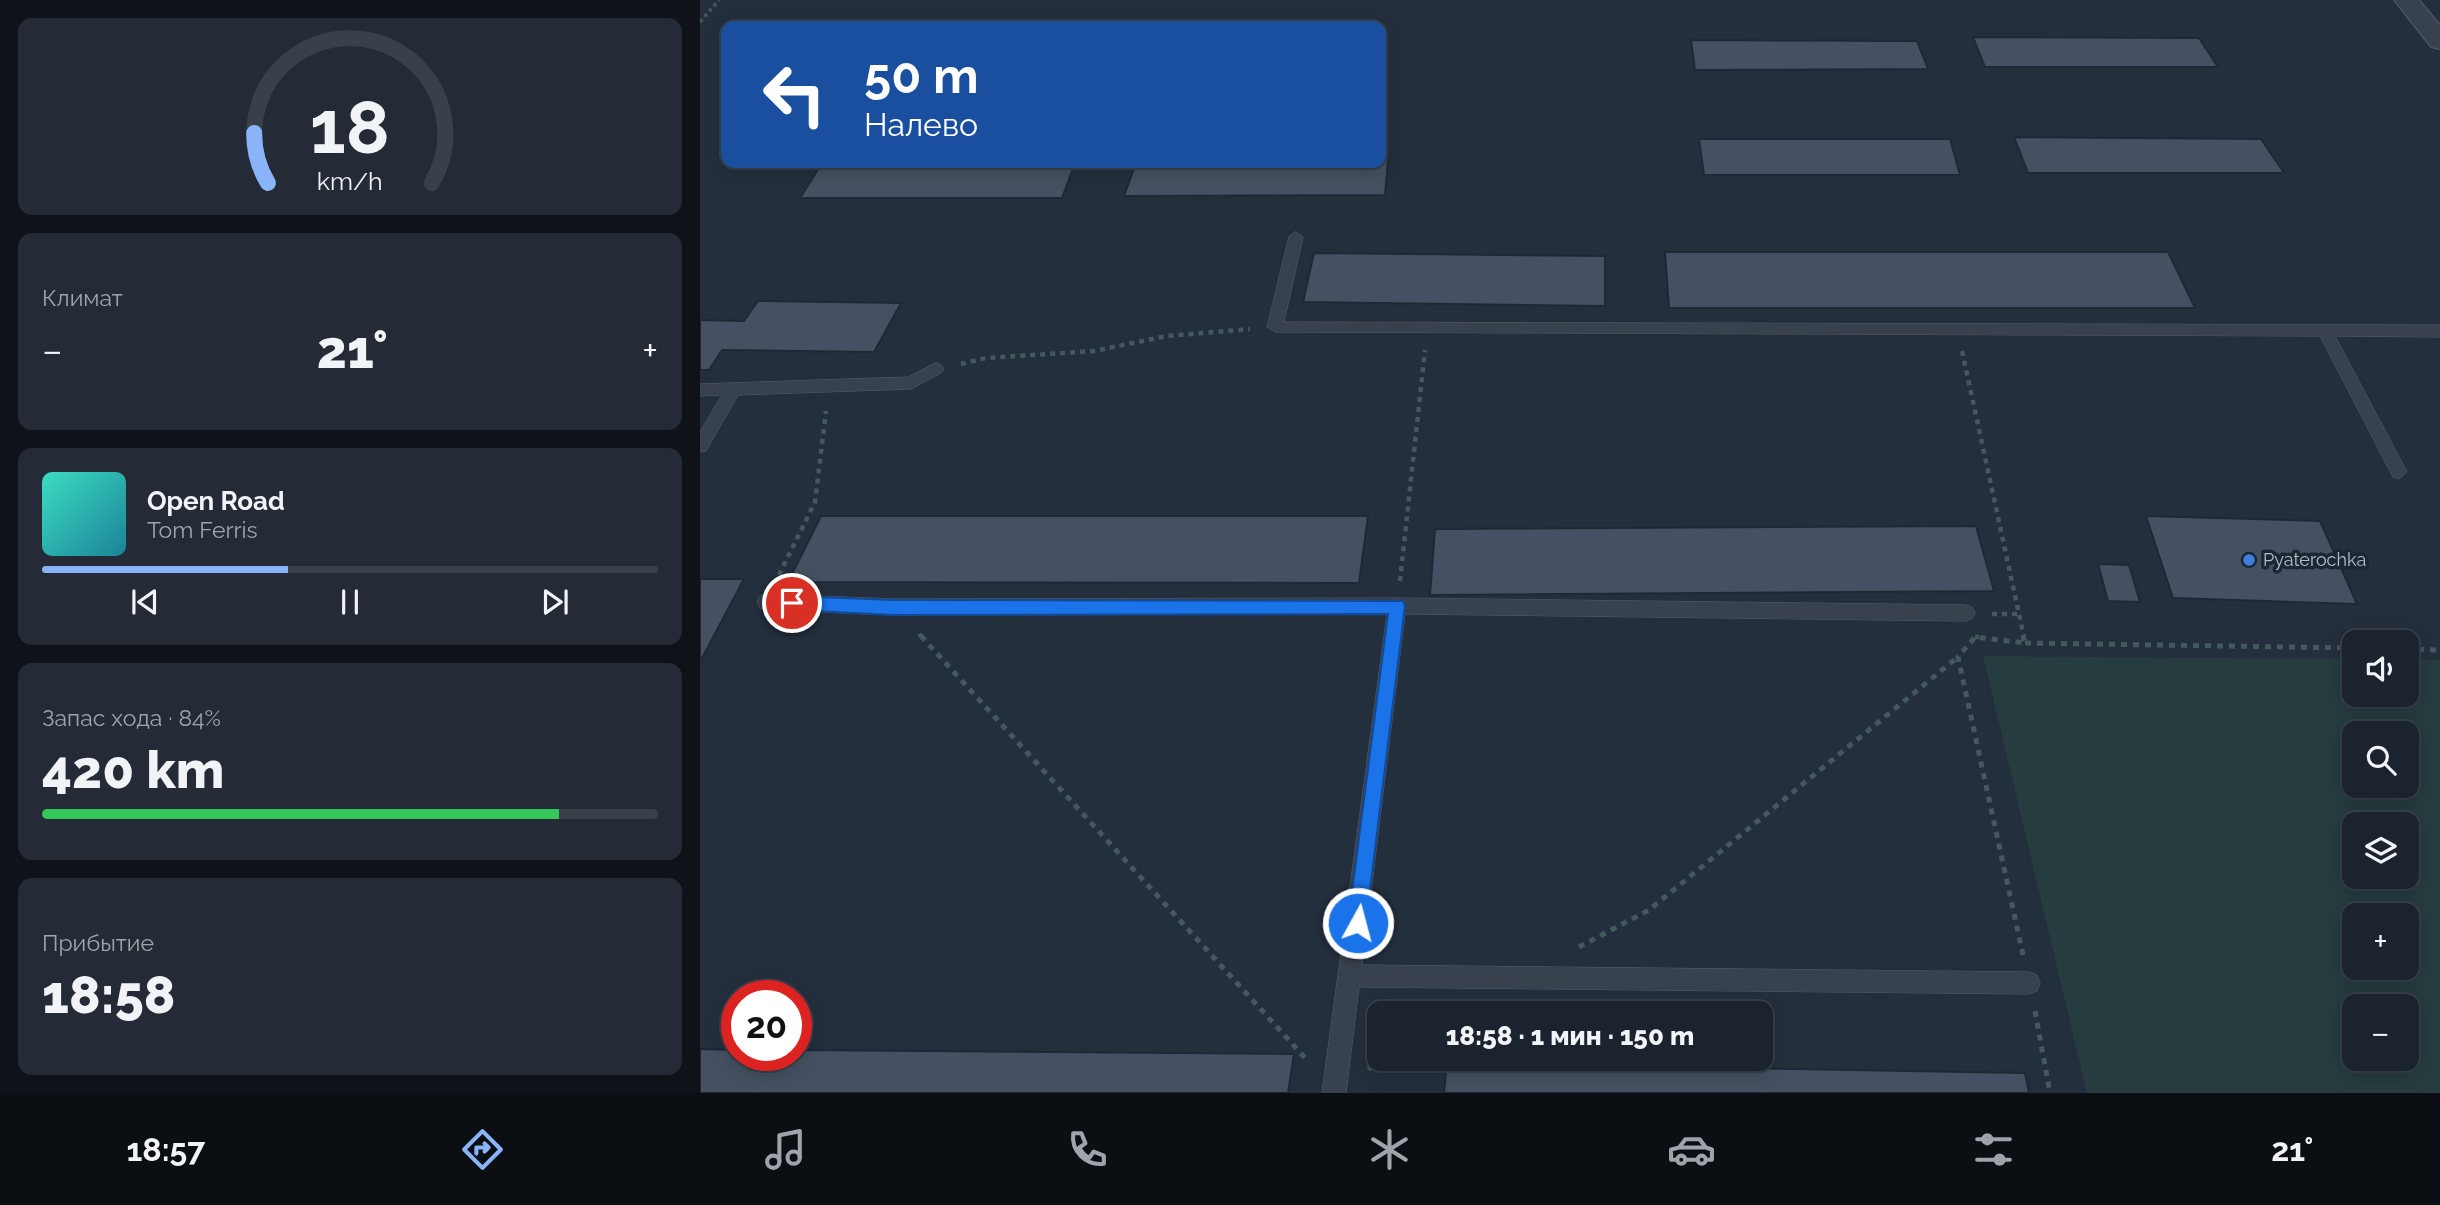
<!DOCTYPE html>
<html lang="ru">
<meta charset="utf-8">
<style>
body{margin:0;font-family:Raleway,sans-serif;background:#242b36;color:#f1f3f6;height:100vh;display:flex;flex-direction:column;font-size:26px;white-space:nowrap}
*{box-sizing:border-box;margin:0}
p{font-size:23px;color:#a0a4aa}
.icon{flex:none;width:38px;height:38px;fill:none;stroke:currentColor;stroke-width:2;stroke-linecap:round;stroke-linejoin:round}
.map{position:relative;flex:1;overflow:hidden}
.side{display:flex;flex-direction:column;gap:18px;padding:18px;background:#0f1319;width:700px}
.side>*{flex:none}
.banner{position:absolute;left:21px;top:21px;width:665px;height:147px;border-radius:14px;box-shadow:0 4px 18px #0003,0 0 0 2px #39404a;background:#1a4fa0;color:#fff;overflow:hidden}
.buttons{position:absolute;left:1642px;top:630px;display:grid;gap:14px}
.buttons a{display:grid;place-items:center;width:77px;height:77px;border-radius:14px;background:#1b232e;box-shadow:0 4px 18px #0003,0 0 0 2px #39404a;font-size:35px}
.speed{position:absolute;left:21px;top:980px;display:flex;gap:14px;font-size:35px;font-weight:700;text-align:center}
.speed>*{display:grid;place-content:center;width:91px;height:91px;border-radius:50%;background:#1b232e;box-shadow:0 4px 18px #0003,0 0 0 2px #39404a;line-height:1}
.speed .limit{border:10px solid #d22;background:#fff;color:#111}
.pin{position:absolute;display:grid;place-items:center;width:60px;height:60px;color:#fff;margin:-30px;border:4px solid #fff;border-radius:50%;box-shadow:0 2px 7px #0007}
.me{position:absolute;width:77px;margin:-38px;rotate:7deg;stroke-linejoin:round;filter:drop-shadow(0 0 5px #0008)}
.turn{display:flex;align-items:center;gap:24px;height:147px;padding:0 28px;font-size:32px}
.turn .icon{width:91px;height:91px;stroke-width:2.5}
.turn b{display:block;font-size:49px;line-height:60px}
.big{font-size:52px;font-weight:800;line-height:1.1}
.side .tile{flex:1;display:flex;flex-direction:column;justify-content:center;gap:10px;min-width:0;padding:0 24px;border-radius:14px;background:#242b36}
.side .dial{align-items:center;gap:0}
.dial svg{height:182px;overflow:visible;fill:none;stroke:#39404a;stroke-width:7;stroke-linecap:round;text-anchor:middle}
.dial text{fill:#f1f3f6;stroke:none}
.song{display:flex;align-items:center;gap:21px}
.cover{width:84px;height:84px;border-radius:10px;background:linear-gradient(135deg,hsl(170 70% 55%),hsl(190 70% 35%))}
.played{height:7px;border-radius:4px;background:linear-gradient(90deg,#8ab4f8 40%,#39404a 40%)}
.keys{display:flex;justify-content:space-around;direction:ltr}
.heat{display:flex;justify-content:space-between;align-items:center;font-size:38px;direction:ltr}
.charge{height:10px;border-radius:5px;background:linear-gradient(90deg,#34c759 84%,#39404a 0)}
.trip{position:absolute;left:667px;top:1001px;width:406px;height:70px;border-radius:14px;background:#1b232e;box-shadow:0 4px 18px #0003,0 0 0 2px #39404a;font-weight:800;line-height:70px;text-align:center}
.tabs{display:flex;height:112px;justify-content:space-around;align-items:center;background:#0b0e12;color:#a0a4aa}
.tabs .icon{width:49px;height:49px}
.tabs .on{color:#8ab4f8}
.tabs b{font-size:32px;color:#f1f3f6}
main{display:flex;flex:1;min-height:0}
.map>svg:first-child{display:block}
.green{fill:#263c3f;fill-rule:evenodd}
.building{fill:#455162;stroke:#1f2835;stroke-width:2}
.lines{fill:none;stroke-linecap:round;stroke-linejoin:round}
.service-casing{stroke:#565f6c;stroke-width:1}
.tertiary-casing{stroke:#565f6c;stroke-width:2}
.path-far2{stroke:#44595c;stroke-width:3.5;stroke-dasharray:3.5 3.5;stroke-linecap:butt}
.path-far1{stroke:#44595c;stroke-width:4.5;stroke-dasharray:5 5;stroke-linecap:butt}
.path{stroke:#44595c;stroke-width:5;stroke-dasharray:6 6;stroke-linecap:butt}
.service{fill:#38414e;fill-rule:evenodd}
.tertiary{fill:#38414e;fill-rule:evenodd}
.route{fill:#1a73e8;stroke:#114b97;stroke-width:2}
.shop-dot{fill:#3f7fe0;stroke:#1d2633;stroke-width:2.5}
.labels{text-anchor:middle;stroke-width:7;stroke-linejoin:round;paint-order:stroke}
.poi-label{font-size:18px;fill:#b4bcc9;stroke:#1d2633;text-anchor:start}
</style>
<main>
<section class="side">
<div class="tile dial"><svg viewBox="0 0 100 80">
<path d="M14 69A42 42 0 1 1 86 69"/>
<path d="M14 69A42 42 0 0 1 8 47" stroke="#8ab4f8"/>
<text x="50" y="56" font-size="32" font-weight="700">18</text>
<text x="50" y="72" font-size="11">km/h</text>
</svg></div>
<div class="tile"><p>Климат</p>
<div class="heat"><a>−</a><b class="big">21°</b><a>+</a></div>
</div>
<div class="tile">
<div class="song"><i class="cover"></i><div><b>Open Road</b><p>Tom Ferris</p></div></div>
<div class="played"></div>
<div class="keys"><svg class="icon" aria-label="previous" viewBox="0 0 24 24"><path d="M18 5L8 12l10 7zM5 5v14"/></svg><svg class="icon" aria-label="pause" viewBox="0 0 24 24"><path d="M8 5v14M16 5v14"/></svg><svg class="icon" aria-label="next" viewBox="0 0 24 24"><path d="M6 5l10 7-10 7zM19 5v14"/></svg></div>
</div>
<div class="tile"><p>Запас хода · 84%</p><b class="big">420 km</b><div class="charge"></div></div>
<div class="tile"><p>Прибытие</p><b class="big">18:58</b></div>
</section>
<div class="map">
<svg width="1740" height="1093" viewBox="0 0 1740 1093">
<rect width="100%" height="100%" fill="#242f3e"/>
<path class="green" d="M1283 656 1654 659V695H1706V659L1740 660V1093H1387ZM1654 733H1706V786H1654ZM1654 824H1706V877H1654ZM1654 915H1706V968H1654ZM1706 1006V1059H1654V1006Z"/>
<g class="building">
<polygon points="1273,37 1499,38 1518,67 1285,67"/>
<polygon points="991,40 1217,41 1228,69 995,70"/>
<polygon points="681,42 687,42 684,70 681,70"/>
<polygon points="1314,137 1561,139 1584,173 1328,173"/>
<polygon points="999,139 1250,139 1260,175 1004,175"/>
<polygon points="681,160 688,160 685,195 424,196 436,163 681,163"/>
<polygon points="122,163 375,163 362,198 100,198"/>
<polygon points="965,252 1468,252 1495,308 969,308"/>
<polygon points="614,253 905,256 905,306 603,302"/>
<polygon points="58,301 201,303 174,352 22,350 9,370 0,370 0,320 44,321"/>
<polygon points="121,516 668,516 659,583 88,582"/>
<polygon points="1446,516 1620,521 1657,604 1473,598"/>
<polygon points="1276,526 1294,591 730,595 735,529"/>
<polygon points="1398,564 1429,565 1440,602 1408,601"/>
<polygon points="0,579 44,579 0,662"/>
<polygon points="0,1049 37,1050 37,1055 96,1055 96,1050 594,1054 588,1093 0,1093"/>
<polygon points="747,1063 1325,1073 1329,1093 744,1093"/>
</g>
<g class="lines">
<g class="service-casing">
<g id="service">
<polygon points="596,232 603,237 584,322 1740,325 1740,337 1635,336 1707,472 1699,479 1693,477 1620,336 575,332 567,327 589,237"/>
<polygon points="236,363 241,365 244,369 241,373 211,389 38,395 6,451 0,452 0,432 22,395 0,396 0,384 208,377"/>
<polygon points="66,594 194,599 697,598 1266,605 1272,607 1275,613 1272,619 1266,621 705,614 662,965 1329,972 1337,975 1340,983 1337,991 1329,994 659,987 646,1093 622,1093 687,614 194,615 66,610 60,608 57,602 60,596"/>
</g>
</g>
<g class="tertiary-casing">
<polygon id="tertiary" points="1694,0 1719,0 1740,25 1740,49 1731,47"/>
</g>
<polyline class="path-far2" points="0,22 19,0"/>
<g class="path-far1">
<polyline points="1262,351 1324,637"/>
<polyline points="261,364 286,358 394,351 467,336 550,329"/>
<polyline points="79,575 115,502 126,411"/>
<polyline points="700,581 725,350"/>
<polyline points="1292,614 1319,614"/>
<polyline points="219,634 222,637"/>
<polyline points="1275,637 1279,637"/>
</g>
<g class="path">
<polyline points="221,636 607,1060"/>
<polyline points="1325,643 1654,648"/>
<polyline points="1706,649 1740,650"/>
<polyline points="879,947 949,910 1258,657"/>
<polyline points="1323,955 1258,657 1275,637 1325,643 1323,636"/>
<polyline points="1335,1011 1350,1093"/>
<polyline points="668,1069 685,1059"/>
</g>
<use href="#service" class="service"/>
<use href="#tertiary" class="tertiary"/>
</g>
<polygon class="route" points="92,596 194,600 703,601 705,606 665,930 658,933 651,930 648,923 688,614 194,615 92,610 83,603"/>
<circle class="shop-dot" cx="1549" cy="560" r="7"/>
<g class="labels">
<g class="poi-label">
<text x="1563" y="566">Pyaterochka</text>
</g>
</g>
</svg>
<div class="buttons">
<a><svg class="icon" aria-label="sound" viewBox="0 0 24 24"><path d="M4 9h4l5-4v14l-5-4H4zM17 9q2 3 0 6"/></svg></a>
<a><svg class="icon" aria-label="search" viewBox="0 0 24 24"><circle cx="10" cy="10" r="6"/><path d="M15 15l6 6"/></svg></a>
<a><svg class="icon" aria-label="layers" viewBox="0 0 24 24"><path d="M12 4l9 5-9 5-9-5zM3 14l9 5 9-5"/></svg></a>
<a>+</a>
<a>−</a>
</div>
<div class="speed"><div class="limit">20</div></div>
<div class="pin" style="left:92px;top:603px;background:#d93025"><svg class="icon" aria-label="arrive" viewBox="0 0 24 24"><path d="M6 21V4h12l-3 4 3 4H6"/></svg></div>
<svg class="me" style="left:658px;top:923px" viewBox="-20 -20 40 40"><circle r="17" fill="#1a73e8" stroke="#fff" stroke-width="3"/><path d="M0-11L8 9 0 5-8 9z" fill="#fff"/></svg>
<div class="trip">18:58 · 1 мин · 150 m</div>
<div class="banner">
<div class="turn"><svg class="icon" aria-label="left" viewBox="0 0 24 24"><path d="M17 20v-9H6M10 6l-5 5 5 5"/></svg><div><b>50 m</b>Налево</div></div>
</div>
</div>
</main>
<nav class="tabs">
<b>18:57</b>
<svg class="icon on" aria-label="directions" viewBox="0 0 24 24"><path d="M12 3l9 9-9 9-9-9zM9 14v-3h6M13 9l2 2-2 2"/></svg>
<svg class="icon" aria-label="music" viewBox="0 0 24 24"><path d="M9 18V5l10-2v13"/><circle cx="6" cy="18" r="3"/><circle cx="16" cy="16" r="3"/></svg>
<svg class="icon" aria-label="phone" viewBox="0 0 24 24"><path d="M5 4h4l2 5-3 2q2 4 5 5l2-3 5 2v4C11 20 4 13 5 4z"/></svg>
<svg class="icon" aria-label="climate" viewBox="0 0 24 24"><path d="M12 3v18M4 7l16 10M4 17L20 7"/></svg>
<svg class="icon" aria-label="car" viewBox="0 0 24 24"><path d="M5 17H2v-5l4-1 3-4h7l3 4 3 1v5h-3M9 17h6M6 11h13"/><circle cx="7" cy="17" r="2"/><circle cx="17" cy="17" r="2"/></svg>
<svg class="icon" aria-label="filters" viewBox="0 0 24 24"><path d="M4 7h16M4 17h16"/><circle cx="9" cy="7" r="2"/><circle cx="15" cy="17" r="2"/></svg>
<b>21°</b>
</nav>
